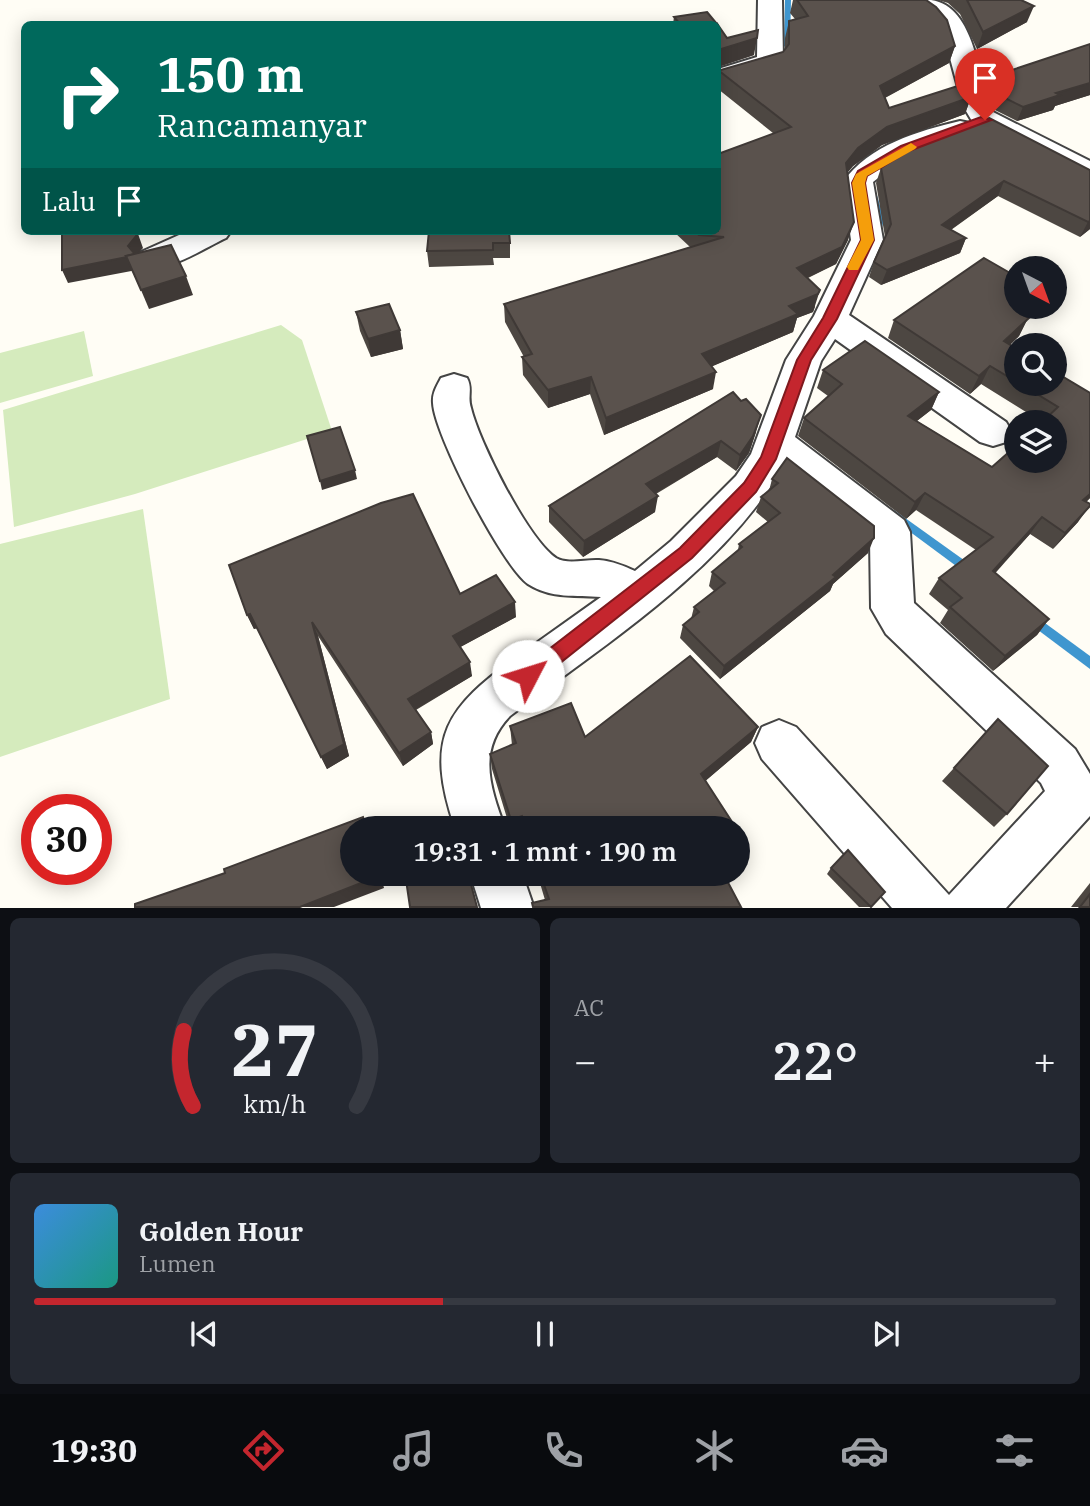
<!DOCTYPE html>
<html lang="id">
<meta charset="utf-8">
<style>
body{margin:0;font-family:"IBM Plex Serif",serif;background:#242831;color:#f1f3f6;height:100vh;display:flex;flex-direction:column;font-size:26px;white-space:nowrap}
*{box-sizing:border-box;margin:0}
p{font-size:23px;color:#9ea1a6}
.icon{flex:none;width:38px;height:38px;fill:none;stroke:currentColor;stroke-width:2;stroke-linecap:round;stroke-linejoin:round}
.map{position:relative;height:908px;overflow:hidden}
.side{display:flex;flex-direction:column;gap:10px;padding:10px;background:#0d0f14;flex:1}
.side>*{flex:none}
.top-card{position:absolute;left:21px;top:21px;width:700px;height:214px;border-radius:10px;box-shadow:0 4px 18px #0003;background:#00695c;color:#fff;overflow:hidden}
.needle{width:46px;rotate:139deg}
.buttons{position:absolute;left:1004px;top:256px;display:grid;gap:14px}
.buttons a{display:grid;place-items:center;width:63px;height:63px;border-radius:50%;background:#171b24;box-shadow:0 4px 18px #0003;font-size:35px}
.speed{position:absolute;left:21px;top:794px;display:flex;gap:14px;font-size:35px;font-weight:700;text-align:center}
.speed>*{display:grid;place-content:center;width:91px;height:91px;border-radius:50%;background:#171b24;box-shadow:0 4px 18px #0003;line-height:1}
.speed .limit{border:10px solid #d22;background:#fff;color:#111}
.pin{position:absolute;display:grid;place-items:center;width:60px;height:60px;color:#fff;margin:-72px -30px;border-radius:50% 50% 50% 0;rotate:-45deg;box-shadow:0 0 7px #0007}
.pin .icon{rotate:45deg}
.me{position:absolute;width:77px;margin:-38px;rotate:50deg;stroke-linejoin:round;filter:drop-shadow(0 0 5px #0008)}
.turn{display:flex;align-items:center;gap:24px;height:147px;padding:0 21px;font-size:32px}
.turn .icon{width:91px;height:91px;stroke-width:2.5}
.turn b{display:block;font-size:49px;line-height:60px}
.then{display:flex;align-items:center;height:66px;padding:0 21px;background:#0003;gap:14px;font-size:26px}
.big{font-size:52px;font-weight:600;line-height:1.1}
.side .card{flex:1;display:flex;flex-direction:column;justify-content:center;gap:10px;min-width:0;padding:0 24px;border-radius:10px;background:#242831}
.side .dial{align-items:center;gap:0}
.dial svg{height:182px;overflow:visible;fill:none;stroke:#363941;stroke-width:7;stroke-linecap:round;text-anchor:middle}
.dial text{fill:#f1f3f6;stroke:none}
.song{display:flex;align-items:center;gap:21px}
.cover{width:84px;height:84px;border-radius:10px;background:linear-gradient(135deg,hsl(210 70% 55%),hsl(170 70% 35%))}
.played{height:7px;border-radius:4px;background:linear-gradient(90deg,#c4262e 40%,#363941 40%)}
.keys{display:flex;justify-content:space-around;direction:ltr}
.heat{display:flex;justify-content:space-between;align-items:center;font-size:38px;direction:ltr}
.side .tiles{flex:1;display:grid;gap:10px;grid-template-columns:1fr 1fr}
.card:last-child{grid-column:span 2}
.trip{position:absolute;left:340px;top:816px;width:410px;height:70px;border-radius:35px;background:#171b24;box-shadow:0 4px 18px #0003;font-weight:600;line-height:70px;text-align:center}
.tabs{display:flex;height:112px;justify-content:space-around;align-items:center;background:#090b0e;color:#9ea1a6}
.tabs .icon{width:49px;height:49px}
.tabs .on{color:#c4262e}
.tabs b{font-size:32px;color:#f1f3f6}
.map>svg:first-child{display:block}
.green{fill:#d5ebbd}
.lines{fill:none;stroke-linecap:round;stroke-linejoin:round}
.stream{fill:#3f96cf;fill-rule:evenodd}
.minor-casing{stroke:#444;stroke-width:4}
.minor{fill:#fff;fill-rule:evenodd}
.wall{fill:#4d4742}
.shaded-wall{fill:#3f3936}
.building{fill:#5a524d;stroke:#3f3936;stroke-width:2}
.route{fill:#c4262e;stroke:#7f191e;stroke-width:2}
.slow{fill:#f59e0b}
</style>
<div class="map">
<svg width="1090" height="908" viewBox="0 0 1090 908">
<rect width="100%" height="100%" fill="#fffdf5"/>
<g class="green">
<polygon points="281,325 302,340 332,431 135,494 14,527 3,410"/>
<polygon points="84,331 93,376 0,403 0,353"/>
<polygon points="143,509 170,699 0,757 0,544"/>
</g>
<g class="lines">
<g class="stream">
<polygon points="785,0 791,0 790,46 787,48 784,46"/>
<polygon points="872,189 876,192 884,219 880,236 876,239 872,236 875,219 868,192"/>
<polygon points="894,510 975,568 977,571 975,574 971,576 967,574 890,517 888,514 890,511"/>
<polygon points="1034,615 1090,656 1090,669 1030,624 1028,620 1030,616"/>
</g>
<g class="minor-casing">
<g id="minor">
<polygon points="758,0 782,0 783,61 779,67 718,85 718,69 757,57"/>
<path d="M903 0C912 0 922 0 931 0 976 6 978 81 993 112L1090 161V181L975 126 963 106 944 36 933 22Z"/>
<path d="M960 121 970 123 974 129 970 135 899 162 873 182 883 240 849 315 1006 422 1012 432 1006 442 993 446 980 442 835 339 821 361 795 437 904 520 910 532 914 603 1075 749 1090 774V816L1006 908H892L762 759 755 743 762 727 779 720 796 727 949 895 1045 791 1041 783 886 634 871 608 870 539 782 469C719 573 605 644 510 716 477 750 490 787 505 828H455C424 737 446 708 518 656 546 636 574 616 601 597 576 595 551 599 528 584 503 567 434 434 433 403 432 393 437 386 441 378L454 374 467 378C473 389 467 396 471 408 479 442 528 539 556 558 568 565 586 559 599 560 612 561 624 566 635 571L671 541 736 476 751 454 786 360 814 316 851 240 843 182C869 145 918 131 960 121Z"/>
<path d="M188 231H231L226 238C202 249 167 274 141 266L136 259 141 252Z"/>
<polygon points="470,873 522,873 534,908 481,908"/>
</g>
</g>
<use href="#minor" class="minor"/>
</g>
<g class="wall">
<polygon points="793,0 926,0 955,46 949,63 885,98 889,108 971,97 965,114 882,145 853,166 847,173 848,240 836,264 808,278 815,307 813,312 797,318 793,332 712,366 713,389 604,435 590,394 548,408 523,375 522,357 524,357 505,322 504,304 690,247 673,231 718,231 773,133 718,89 718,25 727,38 754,55 718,67 721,70 783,52 785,49 785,38 789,21 795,19 790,13"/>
<polygon points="938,0 1021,0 1027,22 977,49 960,14 948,3"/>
<polygon points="674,17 717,24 673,24"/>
<polygon points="1090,44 1090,95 1055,106 1053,110 1017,121 995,110 988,91 994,76"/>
<polygon points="881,168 1090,170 1090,229 1080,237 998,196 951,230 966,238 960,253 881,285 869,277 874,262 885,237 876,183"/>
<polygon points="510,231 510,258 493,258 494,265 429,267 427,251"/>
<polygon points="1017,306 1039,306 1036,312 1028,318 1019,336 1010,345 1017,349 1017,383 1055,383 1090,393 1090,498 1086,502 1078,522 1053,549 1030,534 995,572 1049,619 1037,635 993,671 940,623 948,610 929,594 939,578 976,550 916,510 906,519 798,436 804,418 828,396 817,388 823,370 939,392 931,410 917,421 992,467 1042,422 981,384 970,394 888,338 894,320"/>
<polygon points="356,312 400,330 403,349 371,357 360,331"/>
<polygon points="733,392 756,432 749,453 736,471 717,457 656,494 655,512 583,557 549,522 549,506"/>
<polygon points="772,479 868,553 833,584 830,591 720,679 680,638 683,625 691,619 694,607 714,591 709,586 712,572 738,550 739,544 768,522 756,512 761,497 769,491"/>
<polygon points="460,594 516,617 460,647 472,676 416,710 431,732 433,744 403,766 318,636 349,756 327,769 257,628 254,629 247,615"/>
<polygon points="510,726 585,737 758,727 751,742 705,781 735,828 510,828 492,769 490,754 512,745"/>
<polygon points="954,768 1007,814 994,827 942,781"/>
<polygon points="831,868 871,907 859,907 827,874"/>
<polygon points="537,873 723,873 741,907 532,907 532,903 545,900"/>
<polygon points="1090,883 1090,907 1071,907"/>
</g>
<g class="shaded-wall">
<polygon points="1034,6 1027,22 977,49 983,32"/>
<polygon points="757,38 754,55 718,67 718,50"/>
<polygon points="955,46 949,63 875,103 880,86"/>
<polygon points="1090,83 1090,95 1055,106 1053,110 1017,121 1023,107 1056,93"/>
<polygon points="971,97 965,114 882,145 853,166 841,180 846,163 858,148 887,127"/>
<polygon points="1004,181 998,196 936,240 942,225"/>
<polygon points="1090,221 1090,229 1080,237 1088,222"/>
<polygon points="854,222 848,240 836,264 792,285 797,268"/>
<polygon points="137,231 143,248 136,256 142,269 68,283 62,270 128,246"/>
<polygon points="966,238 960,253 881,285 887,270"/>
<polygon points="186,276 193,295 149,309 141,290"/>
<polygon points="820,290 813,312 797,318 793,332 699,372 702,354 789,306"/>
<polygon points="1031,306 1039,306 1036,312 1028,318 1019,336 995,359 1004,341 1021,314"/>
<polygon points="400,330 403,349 371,357 368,339"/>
<polygon points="990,366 981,384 970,394 979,376"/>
<polygon points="716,372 713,389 604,435 606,418"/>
<polygon points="591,377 590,394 548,408 548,390"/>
<polygon points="939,392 931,410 901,433 908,416"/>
<polygon points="761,415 756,432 749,453 736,471 740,455"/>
<polygon points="721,441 717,457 644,500 646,484"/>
<polygon points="355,470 357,479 322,490 320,481"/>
<polygon points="925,493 916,510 906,519 915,502"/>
<polygon points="1090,494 1090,498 1071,517 1083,500"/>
<polygon points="658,496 655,512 583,557 584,541"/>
<polygon points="1090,506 1078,522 1053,549 1065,533"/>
<polygon points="1042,517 1030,534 983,587 993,571"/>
<polygon points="874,538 868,553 833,584 830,591 720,679 724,666 833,575"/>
<polygon points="515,602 516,617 455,650 453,636"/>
<polygon points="250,614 257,628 254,629 247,615"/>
<polygon points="1049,619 1037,635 993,671 1005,656"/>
<polygon points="312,622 318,636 349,756 327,769 321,757"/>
<polygon points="470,662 472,676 411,712 408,699"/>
<polygon points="758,727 751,742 696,789 701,774"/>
<polygon points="431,732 433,744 403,766 399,753"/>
<polygon points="522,816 523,828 511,828 511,820"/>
<polygon points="378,873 380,873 384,888 334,907 300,907"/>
</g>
<g class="building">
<polygon points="797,0 926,0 936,7 947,20 955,46 880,86 889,108 967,83 971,97 887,127 858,148 846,163 854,222 842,247 797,268 820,290 818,294 789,306 798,314 702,354 716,372 606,418 591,377 548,390 522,357 532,354 504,304 724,237 699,235 694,231 718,231 718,154 791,127 718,70 718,25 727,38 758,30 757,38 718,50 718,68 721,70 783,52 789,44 789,21 808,16"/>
<polygon points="967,0 1021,0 1034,6 983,32"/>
<polygon points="707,12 717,24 680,24 674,17"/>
<polygon points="1090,44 1090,83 1056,93 1060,95 1023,107 1001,96 994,76"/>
<polygon points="989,118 1090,170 1090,221 1088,222 1004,181 942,225 966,238 887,270 874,262 891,224 881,168 913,145"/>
<polygon points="62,231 136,231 137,235 128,246 135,254 126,256 127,257 62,270"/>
<polygon points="429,231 509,231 510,243 493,243 493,250 427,251"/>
<polygon points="171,245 186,276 141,290 126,256"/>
<polygon points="984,258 1017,277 1017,306 1031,306 1021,314 1029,318 1004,341 1017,349 1017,382 990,366 979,376 894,320"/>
<polygon points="389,304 400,330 368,339 356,312"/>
<polygon points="865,341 939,392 908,416 992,467 1017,445 1017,460 1055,460 1055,422 1042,422 1058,407 1019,383 1055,383 1055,372 1090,393 1090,494 1083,500 1090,504 1090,506 1065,533 1042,517 993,571 1049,619 1005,656 950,607 962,598 939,578 993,537 925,493 915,502 804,418 842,384 823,370"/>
<polygon points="733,392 741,401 746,399 761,415 753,436 740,455 721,441 646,484 658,496 584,541 549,506"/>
<polygon points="340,427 355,470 320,481 307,436"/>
<polygon points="787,458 874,526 874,538 833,575 836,577 724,666 683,625 699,612 694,607 725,583 712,572 742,547 739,544 780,513 761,497 778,483 772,479"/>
<polygon points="413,494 460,594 496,575 515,602 453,636 470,662 408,699 431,732 399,753 312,622 344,744 321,757 250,614 247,615 229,565 381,503"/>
<polygon points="690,656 758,727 701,774 736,828 526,828 522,816 511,820 490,754 516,743 510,726 571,703 585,737"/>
<polygon points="998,719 1048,766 1007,814 954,768"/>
<polygon points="363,817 366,828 352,828 352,873 378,873 379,876 300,907 135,907 135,904 225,873 224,869"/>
<polygon points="848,850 885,892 871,907 831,868"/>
<polygon points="405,873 468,873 477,907 410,907"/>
<polygon points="540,873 723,873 741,907 533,907 532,903 549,899"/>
<polygon points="1090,894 1090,907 1080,907"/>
</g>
<polygon class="route" points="981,117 991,120 909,151 867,176 865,183 874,240 837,319 811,360 776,459 756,492 692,558 535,683 528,685 522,683 519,676 522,670 680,548 744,483 761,457 797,360 823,318 861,240 852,183 858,171 901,146"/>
<polygon class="slow" points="911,143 917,147 915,149 867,176 865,183 874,240 858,270 849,270 847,267 861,240 852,183 856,174"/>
</svg>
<div class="buttons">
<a><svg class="needle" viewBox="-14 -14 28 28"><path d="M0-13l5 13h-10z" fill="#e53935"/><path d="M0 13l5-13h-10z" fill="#9ea1a6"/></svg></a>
<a><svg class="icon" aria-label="search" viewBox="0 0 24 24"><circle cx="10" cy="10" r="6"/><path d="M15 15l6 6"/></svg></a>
<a><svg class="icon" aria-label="layers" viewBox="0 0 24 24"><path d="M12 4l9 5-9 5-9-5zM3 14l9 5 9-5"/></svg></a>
</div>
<div class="speed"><div class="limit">30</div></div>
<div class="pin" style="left:985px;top:120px;background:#d93025"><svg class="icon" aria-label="arrive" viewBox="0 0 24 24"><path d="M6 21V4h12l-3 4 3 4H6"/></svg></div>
<svg class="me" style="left:528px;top:676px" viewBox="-20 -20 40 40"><circle r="19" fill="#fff"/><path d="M0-13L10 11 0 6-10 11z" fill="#c4262e"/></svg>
<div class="trip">19:31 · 1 mnt · 190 m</div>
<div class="top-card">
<div class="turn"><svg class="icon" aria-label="right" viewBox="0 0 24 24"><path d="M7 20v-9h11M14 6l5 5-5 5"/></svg><div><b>150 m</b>Rancamanyar</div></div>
<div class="then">Lalu<svg class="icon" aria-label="arrive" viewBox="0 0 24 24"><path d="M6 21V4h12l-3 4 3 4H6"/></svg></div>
</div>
</div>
<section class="side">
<div class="tiles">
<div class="card dial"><svg viewBox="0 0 100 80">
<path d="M14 69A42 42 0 1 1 86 69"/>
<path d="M14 69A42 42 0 0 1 10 36" stroke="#c4262e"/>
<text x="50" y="56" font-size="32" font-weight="700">27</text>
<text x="50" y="72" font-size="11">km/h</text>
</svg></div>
<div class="card"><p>AC</p>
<div class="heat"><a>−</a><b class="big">22°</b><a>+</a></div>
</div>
<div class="card">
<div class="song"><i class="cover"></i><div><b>Golden Hour</b><p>Lumen</p></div></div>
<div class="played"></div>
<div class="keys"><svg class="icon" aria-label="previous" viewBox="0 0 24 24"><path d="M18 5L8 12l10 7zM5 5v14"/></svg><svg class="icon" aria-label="pause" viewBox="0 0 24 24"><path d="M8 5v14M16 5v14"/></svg><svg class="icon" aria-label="next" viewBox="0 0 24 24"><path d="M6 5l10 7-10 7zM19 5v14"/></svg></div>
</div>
</div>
</section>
<nav class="tabs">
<b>19:30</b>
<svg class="icon on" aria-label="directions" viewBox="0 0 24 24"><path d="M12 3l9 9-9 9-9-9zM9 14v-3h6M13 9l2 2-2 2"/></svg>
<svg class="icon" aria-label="music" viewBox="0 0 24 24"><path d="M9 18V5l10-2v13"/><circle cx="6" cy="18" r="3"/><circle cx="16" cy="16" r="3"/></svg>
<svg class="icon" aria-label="phone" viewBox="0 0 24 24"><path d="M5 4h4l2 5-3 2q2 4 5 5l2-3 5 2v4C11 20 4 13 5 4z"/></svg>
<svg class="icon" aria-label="climate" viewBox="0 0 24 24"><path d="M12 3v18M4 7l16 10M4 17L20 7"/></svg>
<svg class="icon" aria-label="car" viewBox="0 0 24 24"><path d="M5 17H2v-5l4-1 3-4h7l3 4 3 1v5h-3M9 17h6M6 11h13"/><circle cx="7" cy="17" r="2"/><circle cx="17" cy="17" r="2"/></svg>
<svg class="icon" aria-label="filters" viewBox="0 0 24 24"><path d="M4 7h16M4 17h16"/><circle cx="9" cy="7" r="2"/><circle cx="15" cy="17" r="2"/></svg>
</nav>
